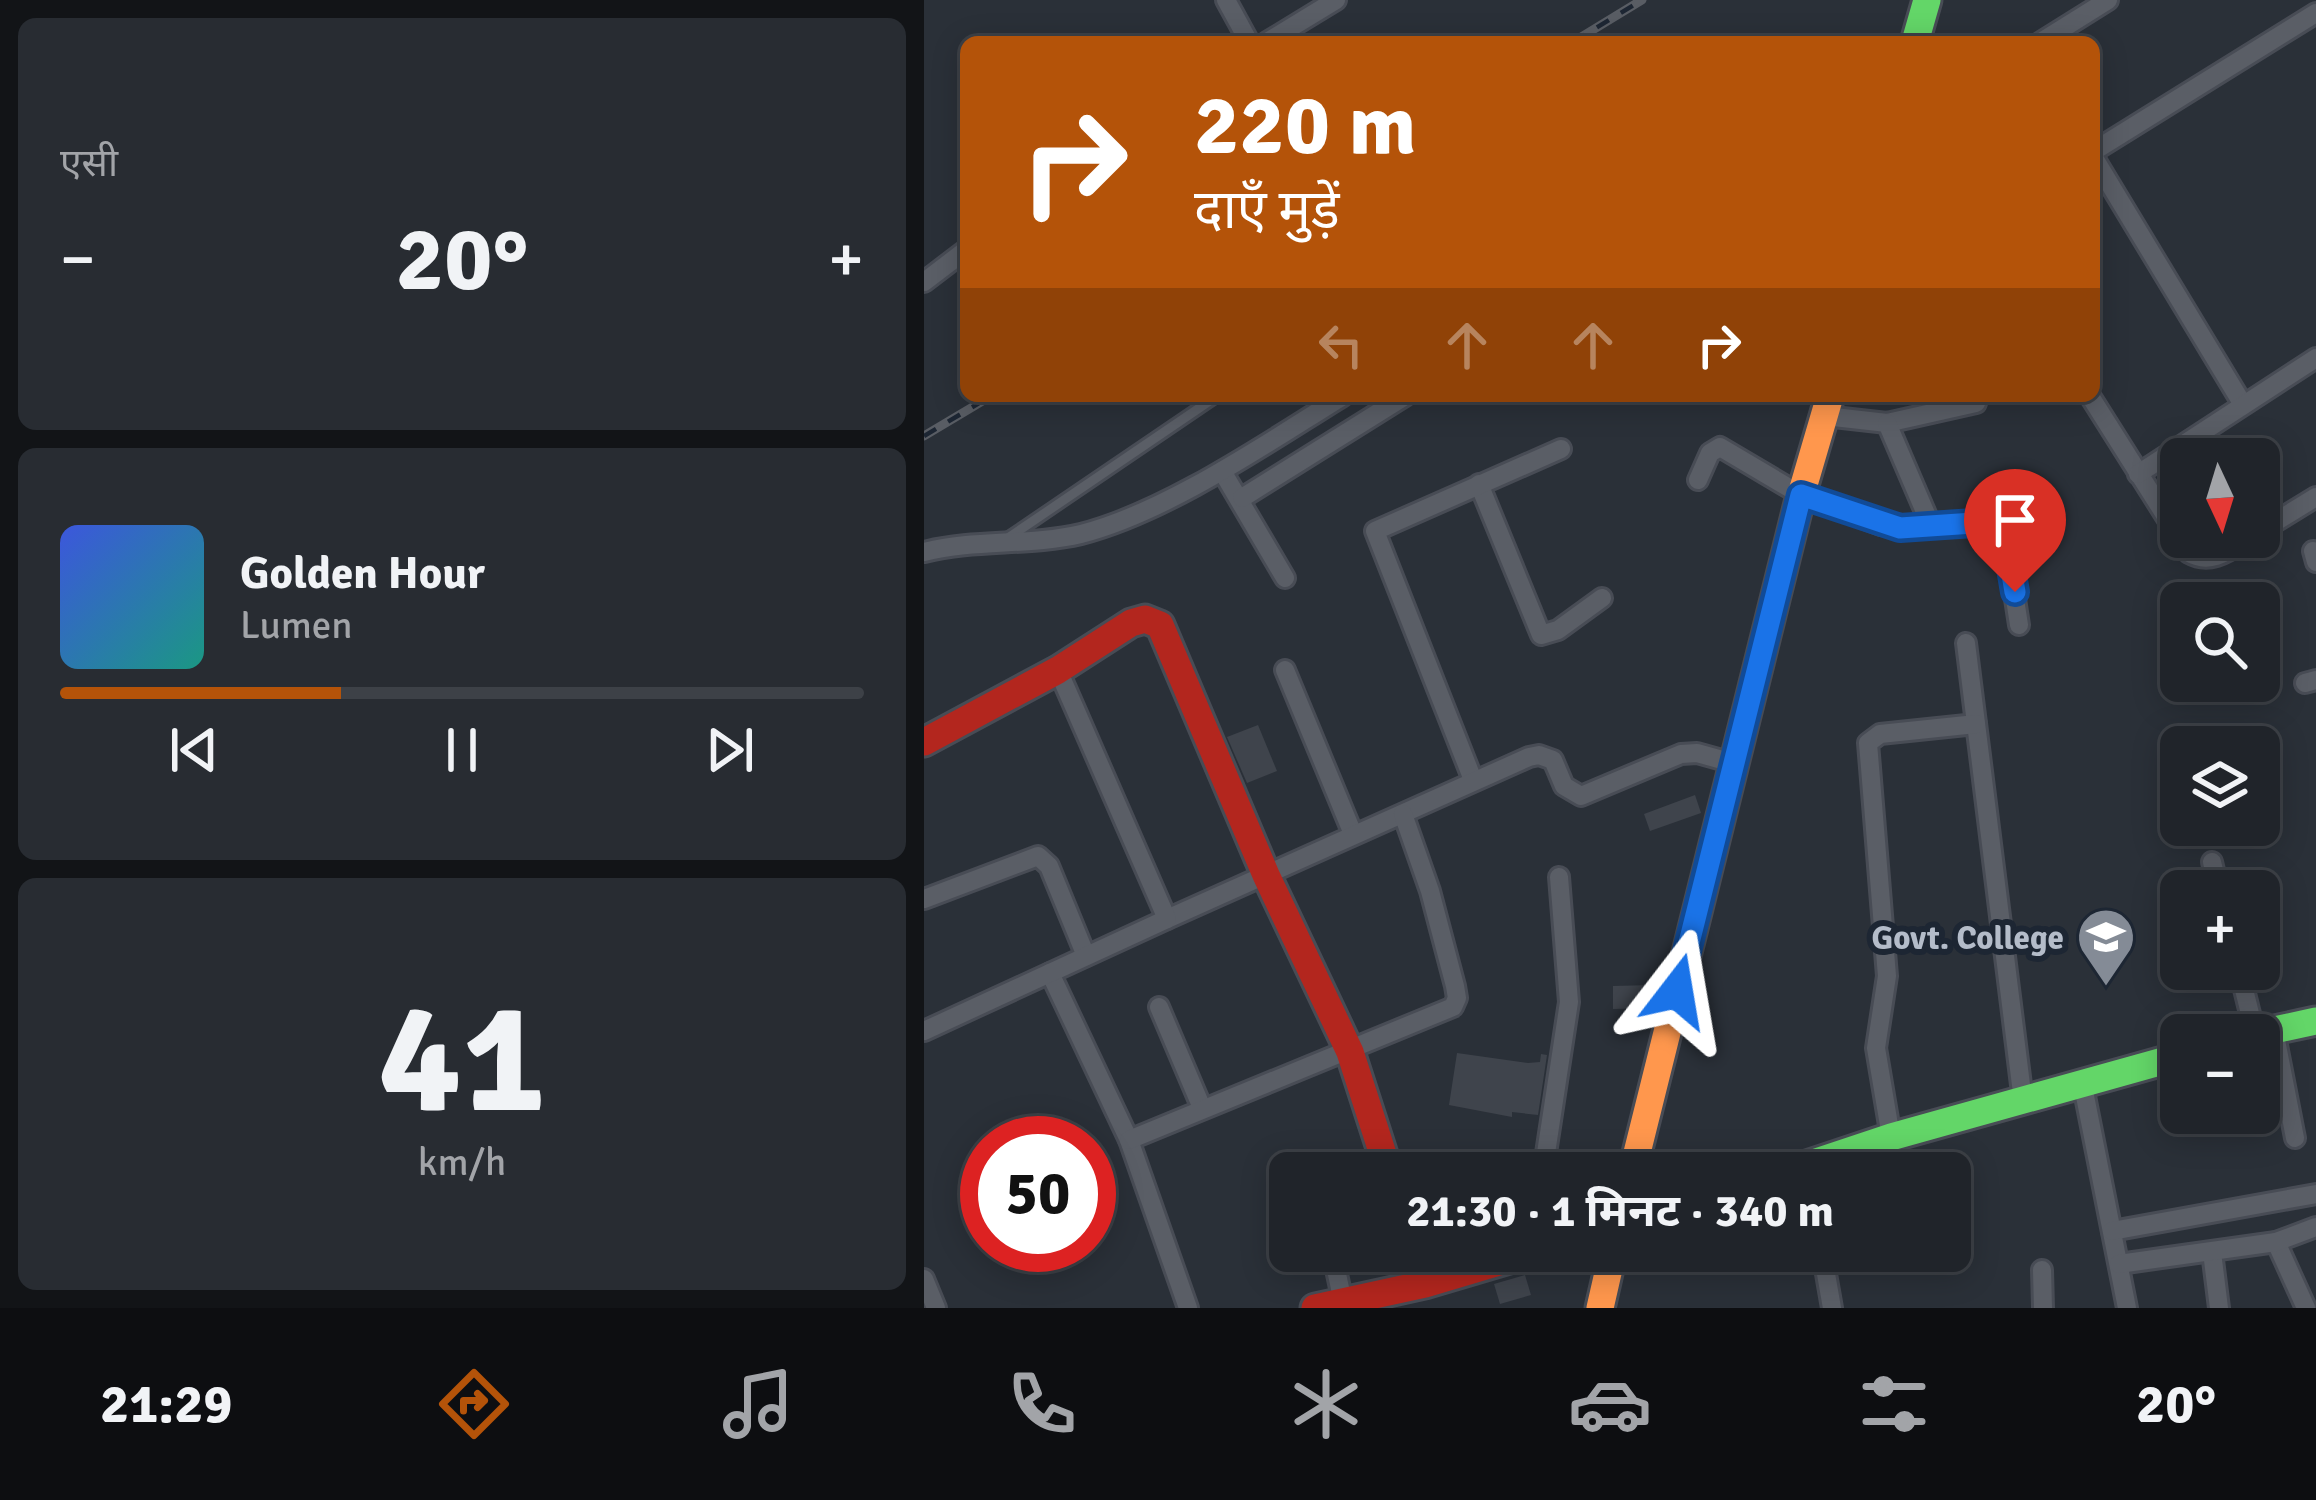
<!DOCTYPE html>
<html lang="hi">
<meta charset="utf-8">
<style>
body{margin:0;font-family:Signika,"Noto Sans Devanagari",sans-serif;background:#282c32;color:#f1f3f6;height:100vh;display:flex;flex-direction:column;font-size:45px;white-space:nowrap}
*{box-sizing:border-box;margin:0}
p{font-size:39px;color:#a2a4a8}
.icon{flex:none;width:66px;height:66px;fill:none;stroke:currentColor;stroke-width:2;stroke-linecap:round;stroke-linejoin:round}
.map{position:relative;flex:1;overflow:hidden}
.drawer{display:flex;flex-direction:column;gap:18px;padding:18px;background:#121417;width:924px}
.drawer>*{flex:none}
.guide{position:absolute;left:36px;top:36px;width:1140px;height:366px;border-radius:18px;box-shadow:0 6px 30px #0003,0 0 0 3px #3d4147;background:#b45309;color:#fff;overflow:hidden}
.needle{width:78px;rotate:176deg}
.buttons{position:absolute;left:1236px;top:438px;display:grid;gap:24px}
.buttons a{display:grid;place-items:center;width:120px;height:120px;border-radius:18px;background:#20242a;box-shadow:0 6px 30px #0003,0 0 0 3px #3d4147;font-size:60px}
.speed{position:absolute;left:36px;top:1116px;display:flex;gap:24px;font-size:60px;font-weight:700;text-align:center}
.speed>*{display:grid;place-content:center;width:156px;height:156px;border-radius:50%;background:#20242a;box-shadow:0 6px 30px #0003,0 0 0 3px #3d4147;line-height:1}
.speed .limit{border:18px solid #d22;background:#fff;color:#111}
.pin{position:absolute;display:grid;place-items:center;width:102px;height:102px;color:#fff;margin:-123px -51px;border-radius:50% 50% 50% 0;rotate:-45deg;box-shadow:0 0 12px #0007}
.pin .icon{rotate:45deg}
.me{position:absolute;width:132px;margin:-66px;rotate:14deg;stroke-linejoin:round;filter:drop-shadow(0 0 9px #0008)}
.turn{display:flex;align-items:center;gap:42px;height:252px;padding:0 36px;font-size:54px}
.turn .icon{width:156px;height:156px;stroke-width:2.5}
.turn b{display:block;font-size:84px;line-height:102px}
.lanes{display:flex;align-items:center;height:114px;padding:0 36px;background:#0003;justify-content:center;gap:60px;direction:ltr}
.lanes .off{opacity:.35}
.big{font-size:90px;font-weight:700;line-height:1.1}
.drawer .tile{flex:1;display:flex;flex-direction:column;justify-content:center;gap:18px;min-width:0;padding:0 42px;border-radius:18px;background:#282c32}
.drawer .dial{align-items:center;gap:0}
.dial b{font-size:156px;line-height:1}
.song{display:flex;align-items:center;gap:36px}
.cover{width:144px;height:144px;border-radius:18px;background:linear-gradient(135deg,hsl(230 70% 55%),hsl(170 70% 35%))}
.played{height:12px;border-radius:6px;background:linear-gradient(90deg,#b45309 35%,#3d4147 35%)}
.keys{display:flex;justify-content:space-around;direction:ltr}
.heat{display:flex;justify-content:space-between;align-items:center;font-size:66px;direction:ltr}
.trip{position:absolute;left:345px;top:1152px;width:702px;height:120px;border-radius:18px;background:#20242a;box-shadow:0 6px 30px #0003,0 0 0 3px #3d4147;font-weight:700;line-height:120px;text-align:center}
.tabs{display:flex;height:192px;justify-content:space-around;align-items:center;background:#0d0e11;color:#a2a4a8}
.tabs .icon{width:84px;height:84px}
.tabs .current{color:#b45309}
.tabs b{font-size:54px;color:#f1f3f6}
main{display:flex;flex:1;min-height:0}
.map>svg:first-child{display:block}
.building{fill:#3f444c}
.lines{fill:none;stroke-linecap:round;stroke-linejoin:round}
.lane-casing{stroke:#484c55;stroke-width:15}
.street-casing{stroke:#484c55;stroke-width:24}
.fast-casing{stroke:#484c55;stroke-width:33}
.slow-casing{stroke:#484c55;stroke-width:33}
.jam-casing{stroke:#484c55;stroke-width:33}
.lane{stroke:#5a5e66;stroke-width:9}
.street{stroke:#5a5e66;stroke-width:18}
.fast{stroke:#63d668;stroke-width:27}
.slow{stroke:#ff974d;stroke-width:27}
.jam{stroke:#b3261e;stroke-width:27}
.rail-casing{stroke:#595d64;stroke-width:9}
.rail{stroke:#1d2633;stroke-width:4.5;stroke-dasharray:14;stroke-linecap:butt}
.route-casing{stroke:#114b97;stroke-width:30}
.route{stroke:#1a73e8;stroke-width:21}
.labels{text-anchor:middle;stroke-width:12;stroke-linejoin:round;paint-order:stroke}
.poi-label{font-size:33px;font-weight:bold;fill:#b4bcc9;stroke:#1d2633;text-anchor:end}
</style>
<main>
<section class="drawer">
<div class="tile"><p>एसी</p>
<div class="heat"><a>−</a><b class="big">20°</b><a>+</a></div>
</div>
<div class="tile">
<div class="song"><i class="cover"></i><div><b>Golden Hour</b><p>Lumen</p></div></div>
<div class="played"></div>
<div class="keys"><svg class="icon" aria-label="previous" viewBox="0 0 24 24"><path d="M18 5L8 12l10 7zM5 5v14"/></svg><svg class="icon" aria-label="pause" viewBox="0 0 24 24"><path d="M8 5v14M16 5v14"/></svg><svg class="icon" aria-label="next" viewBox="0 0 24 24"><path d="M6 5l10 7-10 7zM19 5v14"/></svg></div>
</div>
<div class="tile dial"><b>41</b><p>km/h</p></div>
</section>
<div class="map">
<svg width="1392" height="1308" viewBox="0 0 1392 1308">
<rect width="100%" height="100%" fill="#2a3038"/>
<g class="building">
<polygon points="334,725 353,771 323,783 303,737"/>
<polygon points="771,795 777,813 726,831 720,814"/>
<polygon points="729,985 729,1008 689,1009 689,986"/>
<polygon points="533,1053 604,1063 616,1062 617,1054 623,1055 614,1115 588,1112 588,1117 525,1105"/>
<polygon points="601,1275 607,1295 576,1304 570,1284"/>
</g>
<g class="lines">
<g class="lane-casing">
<polyline id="lane" points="84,538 293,396"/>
</g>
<g class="street-casing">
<g id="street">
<polyline points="302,0 325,42"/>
<polyline points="343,42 412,0"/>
<polyline points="1117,42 1184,0"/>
<polyline points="1170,151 1392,13"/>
<polyline points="1170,158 1318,403"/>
<polyline points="0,282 42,250"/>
<path d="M1166 396 1265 553C1288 566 1307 549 1327 537"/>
<polyline points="901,416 963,423 1052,403"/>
<polyline points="963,423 1008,528"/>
<polyline points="298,471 361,578"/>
<polyline points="1214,474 1392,358"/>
<polyline points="774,480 786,453 796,447 877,495 957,525 993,529 1079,521 1095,625"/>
<polyline points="555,484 617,635 634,630 678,598"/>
<polyline points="318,498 481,396"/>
<polyline points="1335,532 1392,497"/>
<polyline points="1389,551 1392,562"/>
<path d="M0 552C51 539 106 546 157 534 243 512 343 443 419 396"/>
<polyline points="1042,643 1099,1101"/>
<polyline points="361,670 429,834"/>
<polyline points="1381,683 1392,680"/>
<polyline points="549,780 451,531 637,449"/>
<polyline points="1288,862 1295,891"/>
<polyline points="0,899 114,856 125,866 162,956"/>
<polyline points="243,919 605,757 615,755 629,760 640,786 657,796 757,754 773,753 809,763"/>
<polyline points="1315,969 1331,1034"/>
<polyline points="126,973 205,1140 264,1308"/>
<polyline points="235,1007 278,1108"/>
<polyline points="1350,1030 1371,1138"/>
<polyline points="0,1031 243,919 134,670"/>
<polyline points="1159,1086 1203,1308"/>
<polyline points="967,1137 952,1048 963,976 944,743 956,734 1052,724"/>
<polyline points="205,1140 529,1007 533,998 531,986 506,891 479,814"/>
<polyline points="619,1173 645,1002 635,877"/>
<polyline points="1188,1231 1392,1194"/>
<polyline points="1352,1242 1382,1308"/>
<polyline points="408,1251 419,1302"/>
<polyline points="491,1251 501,1284"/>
<polyline points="898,1251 908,1308"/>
<polyline points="1288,1252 1295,1308"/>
<polyline points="1195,1264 1352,1242 1392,1227"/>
<polyline points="1118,1270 1119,1308"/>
<polyline points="0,1279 12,1308"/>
</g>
</g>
<g class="fast-casing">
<g id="fast">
<polyline points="991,42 1003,0"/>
<polyline points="1327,1035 1392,1021"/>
<polyline points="859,1173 967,1137 1257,1056"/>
</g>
</g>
<g class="slow-casing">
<g id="slow">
<polyline points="708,1173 877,495 906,396"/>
<polyline points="676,1308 689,1251"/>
</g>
</g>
<g class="jam-casing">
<g id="jam">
<polyline points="0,742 134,670 207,623 221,619 236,625 342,875 426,1052 465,1173"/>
<polyline points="391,1308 501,1284 612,1251"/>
</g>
</g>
<use href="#lane" class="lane"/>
<use href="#street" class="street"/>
<use href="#fast" class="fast"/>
<use href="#slow" class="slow"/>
<use href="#jam" class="jam"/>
<g class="rail-casing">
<g id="rail">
<polyline points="649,42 718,0"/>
<polyline points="0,436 67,396"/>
</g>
</g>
<use href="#rail" class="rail"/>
</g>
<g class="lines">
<g class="route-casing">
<polyline id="route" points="753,991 877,495 976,528 1079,521 1091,592"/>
</g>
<use href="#route" class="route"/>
</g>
<defs>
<g id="school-pin" transform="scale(3)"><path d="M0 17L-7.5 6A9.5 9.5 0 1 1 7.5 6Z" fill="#848b96" stroke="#1d2633"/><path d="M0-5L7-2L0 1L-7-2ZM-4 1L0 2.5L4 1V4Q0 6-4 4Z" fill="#fff"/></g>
</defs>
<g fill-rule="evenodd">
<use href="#school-pin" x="1182" y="937"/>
</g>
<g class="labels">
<g class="poi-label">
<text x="1140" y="949">Govt. College</text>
</g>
</g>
</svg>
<div class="buttons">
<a><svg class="needle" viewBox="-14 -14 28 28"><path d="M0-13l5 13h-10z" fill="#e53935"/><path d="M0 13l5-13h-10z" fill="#a2a4a8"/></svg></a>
<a><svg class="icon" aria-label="search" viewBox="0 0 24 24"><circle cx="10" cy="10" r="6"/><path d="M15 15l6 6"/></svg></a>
<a><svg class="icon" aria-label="layers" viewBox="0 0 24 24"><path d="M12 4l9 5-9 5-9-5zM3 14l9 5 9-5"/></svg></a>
<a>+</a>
<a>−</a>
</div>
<div class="speed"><div class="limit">50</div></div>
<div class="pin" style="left:1091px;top:592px;background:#d93025"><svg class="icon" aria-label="arrive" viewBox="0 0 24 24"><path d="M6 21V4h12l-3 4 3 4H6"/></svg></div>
<svg class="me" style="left:753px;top:991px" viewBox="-20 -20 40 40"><path d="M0-17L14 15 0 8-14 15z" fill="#1a73e8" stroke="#fff" stroke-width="4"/></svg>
<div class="trip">21:30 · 1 मिनट · 340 m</div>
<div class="guide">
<div class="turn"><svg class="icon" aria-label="right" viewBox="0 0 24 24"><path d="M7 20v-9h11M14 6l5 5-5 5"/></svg><div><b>220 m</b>दाएँ मुड़ें</div></div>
<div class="lanes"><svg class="icon off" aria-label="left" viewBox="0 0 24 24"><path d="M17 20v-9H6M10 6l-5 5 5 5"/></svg><svg class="icon off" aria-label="ahead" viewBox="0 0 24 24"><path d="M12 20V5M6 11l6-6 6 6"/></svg><svg class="icon off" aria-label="ahead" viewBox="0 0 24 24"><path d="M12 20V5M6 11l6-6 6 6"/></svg><svg class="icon" aria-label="right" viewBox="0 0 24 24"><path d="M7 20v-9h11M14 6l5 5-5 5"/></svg></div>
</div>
</div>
</main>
<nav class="tabs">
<b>21:29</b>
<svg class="icon current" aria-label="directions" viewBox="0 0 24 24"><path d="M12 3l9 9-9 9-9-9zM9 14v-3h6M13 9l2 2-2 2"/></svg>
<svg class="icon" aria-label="music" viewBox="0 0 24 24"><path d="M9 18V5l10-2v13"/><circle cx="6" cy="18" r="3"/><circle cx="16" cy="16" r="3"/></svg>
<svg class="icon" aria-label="phone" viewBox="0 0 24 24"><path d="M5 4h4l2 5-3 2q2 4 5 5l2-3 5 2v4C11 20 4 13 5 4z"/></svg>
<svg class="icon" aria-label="climate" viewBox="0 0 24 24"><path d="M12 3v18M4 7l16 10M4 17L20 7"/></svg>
<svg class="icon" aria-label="car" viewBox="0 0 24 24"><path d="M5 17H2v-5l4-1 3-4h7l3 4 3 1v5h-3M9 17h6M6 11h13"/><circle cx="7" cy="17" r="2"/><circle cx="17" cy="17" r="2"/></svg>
<svg class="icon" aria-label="filters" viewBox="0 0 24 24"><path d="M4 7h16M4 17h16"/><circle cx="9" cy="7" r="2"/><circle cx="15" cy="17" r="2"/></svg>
<b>20°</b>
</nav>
